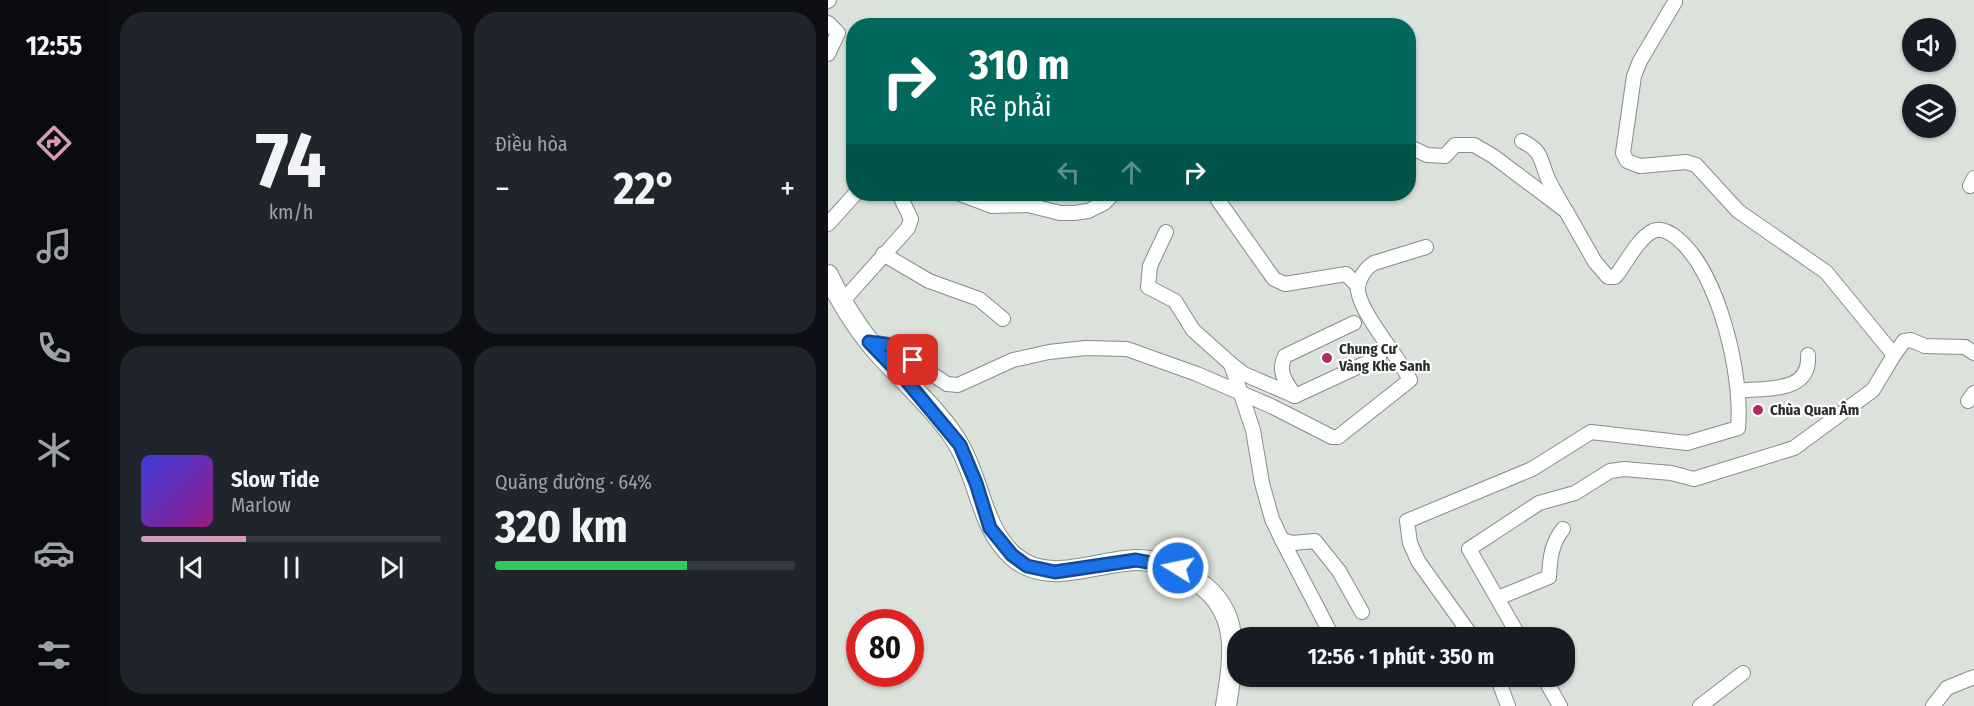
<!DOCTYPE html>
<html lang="vi">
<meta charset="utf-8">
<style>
body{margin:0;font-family:"Fira Sans Condensed",sans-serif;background:#20242c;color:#f1f3f6;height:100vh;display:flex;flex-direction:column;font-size:22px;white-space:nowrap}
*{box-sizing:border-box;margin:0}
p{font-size:20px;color:#9ea1a6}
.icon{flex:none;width:33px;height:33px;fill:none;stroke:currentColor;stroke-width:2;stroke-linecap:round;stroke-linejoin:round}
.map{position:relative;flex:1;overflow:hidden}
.drawer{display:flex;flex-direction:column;gap:12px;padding:12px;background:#0d0f14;width:720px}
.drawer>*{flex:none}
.banner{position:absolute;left:18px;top:18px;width:570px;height:183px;border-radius:24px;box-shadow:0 2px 4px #0004;background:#00695c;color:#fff;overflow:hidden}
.buttons{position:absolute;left:1074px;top:18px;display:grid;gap:12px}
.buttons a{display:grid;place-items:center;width:54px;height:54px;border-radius:50%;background:#171b24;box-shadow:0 2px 4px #0004;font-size:30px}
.speed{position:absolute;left:18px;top:609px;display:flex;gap:12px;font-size:30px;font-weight:700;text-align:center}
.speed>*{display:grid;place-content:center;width:78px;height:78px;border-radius:50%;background:#171b24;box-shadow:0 2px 4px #0004;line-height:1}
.speed .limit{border:9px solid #d22;background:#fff;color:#111}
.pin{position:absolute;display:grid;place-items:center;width:51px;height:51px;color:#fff;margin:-26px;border-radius:12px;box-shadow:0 3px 9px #0006}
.me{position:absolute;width:66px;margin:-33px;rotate:280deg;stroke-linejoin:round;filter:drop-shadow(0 0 4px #0008)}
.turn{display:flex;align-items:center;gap:21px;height:126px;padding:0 24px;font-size:27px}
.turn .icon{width:78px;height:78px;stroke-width:2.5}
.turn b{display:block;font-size:42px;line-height:51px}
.lanes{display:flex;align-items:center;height:57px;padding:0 24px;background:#0003;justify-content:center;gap:30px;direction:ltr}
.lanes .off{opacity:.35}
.big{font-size:45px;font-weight:700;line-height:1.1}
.drawer .widget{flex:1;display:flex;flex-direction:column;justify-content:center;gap:9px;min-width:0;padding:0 21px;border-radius:24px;background:#20242c}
.drawer .dial{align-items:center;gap:0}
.dial b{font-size:78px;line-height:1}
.song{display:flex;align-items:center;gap:18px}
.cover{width:72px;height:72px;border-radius:9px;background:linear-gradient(135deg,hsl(240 70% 55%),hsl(310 70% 35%))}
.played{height:6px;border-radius:3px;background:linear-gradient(90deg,#d699b6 35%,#363941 35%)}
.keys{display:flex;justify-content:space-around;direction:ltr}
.heat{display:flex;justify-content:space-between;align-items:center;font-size:33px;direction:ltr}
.charge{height:9px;border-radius:4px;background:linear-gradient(90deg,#34c759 64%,#363941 0)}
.drawer .tiles{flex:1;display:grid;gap:12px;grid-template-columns:repeat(2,1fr)}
.trip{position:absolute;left:399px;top:627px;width:348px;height:60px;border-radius:24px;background:#171b24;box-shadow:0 2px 4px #0004;font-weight:700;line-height:60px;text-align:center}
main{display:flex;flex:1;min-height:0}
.dock{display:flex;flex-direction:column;width:108px;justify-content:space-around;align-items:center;background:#090b0e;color:#9ea1a6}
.dock .icon{width:42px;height:42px}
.dock .selected{color:#d699b6}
.dock b{font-size:27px;color:#f1f3f6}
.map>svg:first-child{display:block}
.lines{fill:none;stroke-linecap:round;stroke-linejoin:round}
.minor-casing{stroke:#878d88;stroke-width:16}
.highway-casing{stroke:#878d88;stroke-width:22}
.minor{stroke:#fff;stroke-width:14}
.highway{stroke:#fff;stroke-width:20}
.route-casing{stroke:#114b97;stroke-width:15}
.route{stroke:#1a73e8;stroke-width:10}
.poi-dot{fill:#b42a67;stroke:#fff;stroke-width:2}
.labels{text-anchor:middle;stroke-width:4.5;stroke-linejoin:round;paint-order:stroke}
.poi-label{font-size:15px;font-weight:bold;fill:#2a2c2a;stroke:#fff;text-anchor:start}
</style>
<main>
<nav class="dock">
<b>12:55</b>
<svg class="icon selected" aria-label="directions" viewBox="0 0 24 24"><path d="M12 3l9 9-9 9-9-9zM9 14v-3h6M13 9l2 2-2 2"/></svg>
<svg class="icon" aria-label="music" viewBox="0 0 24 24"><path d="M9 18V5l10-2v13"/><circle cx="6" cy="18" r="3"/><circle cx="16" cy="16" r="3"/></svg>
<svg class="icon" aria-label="phone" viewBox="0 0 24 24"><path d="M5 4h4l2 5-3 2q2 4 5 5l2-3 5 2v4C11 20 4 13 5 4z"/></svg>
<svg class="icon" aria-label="climate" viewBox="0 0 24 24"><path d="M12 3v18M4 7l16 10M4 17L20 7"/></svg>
<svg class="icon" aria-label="car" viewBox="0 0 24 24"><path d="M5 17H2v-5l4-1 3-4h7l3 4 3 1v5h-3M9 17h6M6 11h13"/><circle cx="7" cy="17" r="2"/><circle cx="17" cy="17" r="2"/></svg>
<svg class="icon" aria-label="filters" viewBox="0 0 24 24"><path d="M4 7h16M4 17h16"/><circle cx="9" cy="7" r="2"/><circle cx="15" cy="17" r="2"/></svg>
</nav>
<section class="drawer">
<div class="tiles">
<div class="widget dial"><b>74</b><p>km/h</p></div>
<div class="widget"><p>Điều hòa</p>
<div class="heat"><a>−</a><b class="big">22°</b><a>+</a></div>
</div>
<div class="widget">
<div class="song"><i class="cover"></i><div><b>Slow Tide</b><p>Marlow</p></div></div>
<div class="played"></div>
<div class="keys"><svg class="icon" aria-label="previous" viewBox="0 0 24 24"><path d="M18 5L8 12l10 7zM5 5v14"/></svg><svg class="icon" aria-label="pause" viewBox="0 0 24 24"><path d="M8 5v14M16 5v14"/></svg><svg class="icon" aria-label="next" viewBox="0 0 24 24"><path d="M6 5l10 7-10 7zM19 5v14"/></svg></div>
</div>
<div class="widget"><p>Quãng đường · 64%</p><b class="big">320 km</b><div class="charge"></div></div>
</div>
</section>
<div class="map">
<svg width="1146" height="706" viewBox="0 0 1146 706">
<rect width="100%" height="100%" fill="#dbe1db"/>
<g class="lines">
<g class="minor-casing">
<g id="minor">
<polyline points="0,1 1,0"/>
<polyline points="0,23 10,33 0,54"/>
<path d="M694 141C712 150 712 156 718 174 722 185 730 197 736 208"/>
<path d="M580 146 599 155 617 156 627 145H646L665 156 738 211 767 262 780 277H787C798 264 809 239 825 231 834 227 843 233 850 239 891 273 915 376 910 428L859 443 763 432 704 469 579 521 582 543 590 561 645 638"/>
<polyline points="1142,186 1146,178"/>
<polyline points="132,194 164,206 200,205 232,213 246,213 260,211 276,203 285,194"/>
<polyline points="390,200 446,279 457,284 518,274 530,286"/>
<polyline points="0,224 27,194"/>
<polyline points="338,232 322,266 320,287 347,301 365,330 403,364 425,430 434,483 444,519 454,540 465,543 487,541 511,571 534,612"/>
<polyline points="55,254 101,281 151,299 175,319"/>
<polyline points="13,303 80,228 83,219 71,194"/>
<path d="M41 342 61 345 119 384 130 385 185 360 221 352 257 348 299 349 369 374 443 406 504 437H510L582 380C570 355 534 316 530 291 529 281 537 268 546 263L598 247"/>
<polyline points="1066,355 1076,341 1083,340 1097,346 1137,347 1146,353"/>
<polyline points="403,364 416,374 467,396 551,357"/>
<path d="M910 391C935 387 983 395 980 355"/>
<path d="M467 396C458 382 449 372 457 356L526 323"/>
<polyline points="1140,401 1146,393"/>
<polyline points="454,540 505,638"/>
<path d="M670 598 721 577C722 559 723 544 735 529"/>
<polyline points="692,638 641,549 711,503 747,493 782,471 796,469 843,473 866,479 966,448 1045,390 1066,355 998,272 910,211 868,165 858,162 812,166 799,161 795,153 806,76 812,61 847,2"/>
<polyline points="669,676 680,706"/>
<polyline points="715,676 732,706"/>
<polyline points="872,706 915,673"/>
<polyline points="1105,706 1119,688 1146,677"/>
</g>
</g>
<g class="highway-casing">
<path id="highway" d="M0 275C15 306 34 336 58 361 80 384 118 420 132 447 152 483 154 528 185 556 220 587 267 561 308 560 331 560 352 569 370 582 415 613 405 660 398 706"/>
</g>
<use href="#minor" class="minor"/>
<use href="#highway" class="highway"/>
</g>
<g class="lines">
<g class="route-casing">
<polyline id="route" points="85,360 61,345 41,342 77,379 132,445 148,483 162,528 184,555 199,566 227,572 308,560 350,568"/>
</g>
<use href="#route" class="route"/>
</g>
<g class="poi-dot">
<circle cx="499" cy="358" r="6"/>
<circle cx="930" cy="410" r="6"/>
</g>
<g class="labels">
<g class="poi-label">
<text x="511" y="354">Chung Cư<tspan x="511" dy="17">Vàng Khe Sanh</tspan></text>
<text x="942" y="415">Chùa Quan Âm</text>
</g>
</g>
</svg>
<div class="buttons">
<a><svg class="icon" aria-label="sound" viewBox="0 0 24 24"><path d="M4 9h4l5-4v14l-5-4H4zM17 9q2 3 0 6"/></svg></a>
<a><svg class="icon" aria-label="layers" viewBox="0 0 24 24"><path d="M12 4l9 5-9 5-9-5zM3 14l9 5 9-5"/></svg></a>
</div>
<div class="speed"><div class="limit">80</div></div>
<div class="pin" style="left:85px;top:360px;background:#d93025"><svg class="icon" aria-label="arrive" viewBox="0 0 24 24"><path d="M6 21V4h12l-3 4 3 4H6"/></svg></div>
<svg class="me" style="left:350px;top:568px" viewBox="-20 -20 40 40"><circle r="17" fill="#1a73e8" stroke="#fff" stroke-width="3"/><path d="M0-11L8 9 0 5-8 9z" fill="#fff"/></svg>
<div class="trip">12:56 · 1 phút · 350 m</div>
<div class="banner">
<div class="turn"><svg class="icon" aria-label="right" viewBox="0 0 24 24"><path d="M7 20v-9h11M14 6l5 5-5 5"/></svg><div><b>310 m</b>Rẽ phải</div></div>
<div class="lanes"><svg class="icon off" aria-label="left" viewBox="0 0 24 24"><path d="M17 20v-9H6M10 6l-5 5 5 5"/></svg><svg class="icon off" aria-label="ahead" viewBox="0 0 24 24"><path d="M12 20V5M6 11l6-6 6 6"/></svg><svg class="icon" aria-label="right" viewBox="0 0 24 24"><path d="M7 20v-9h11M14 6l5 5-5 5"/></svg></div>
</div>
</div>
</main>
